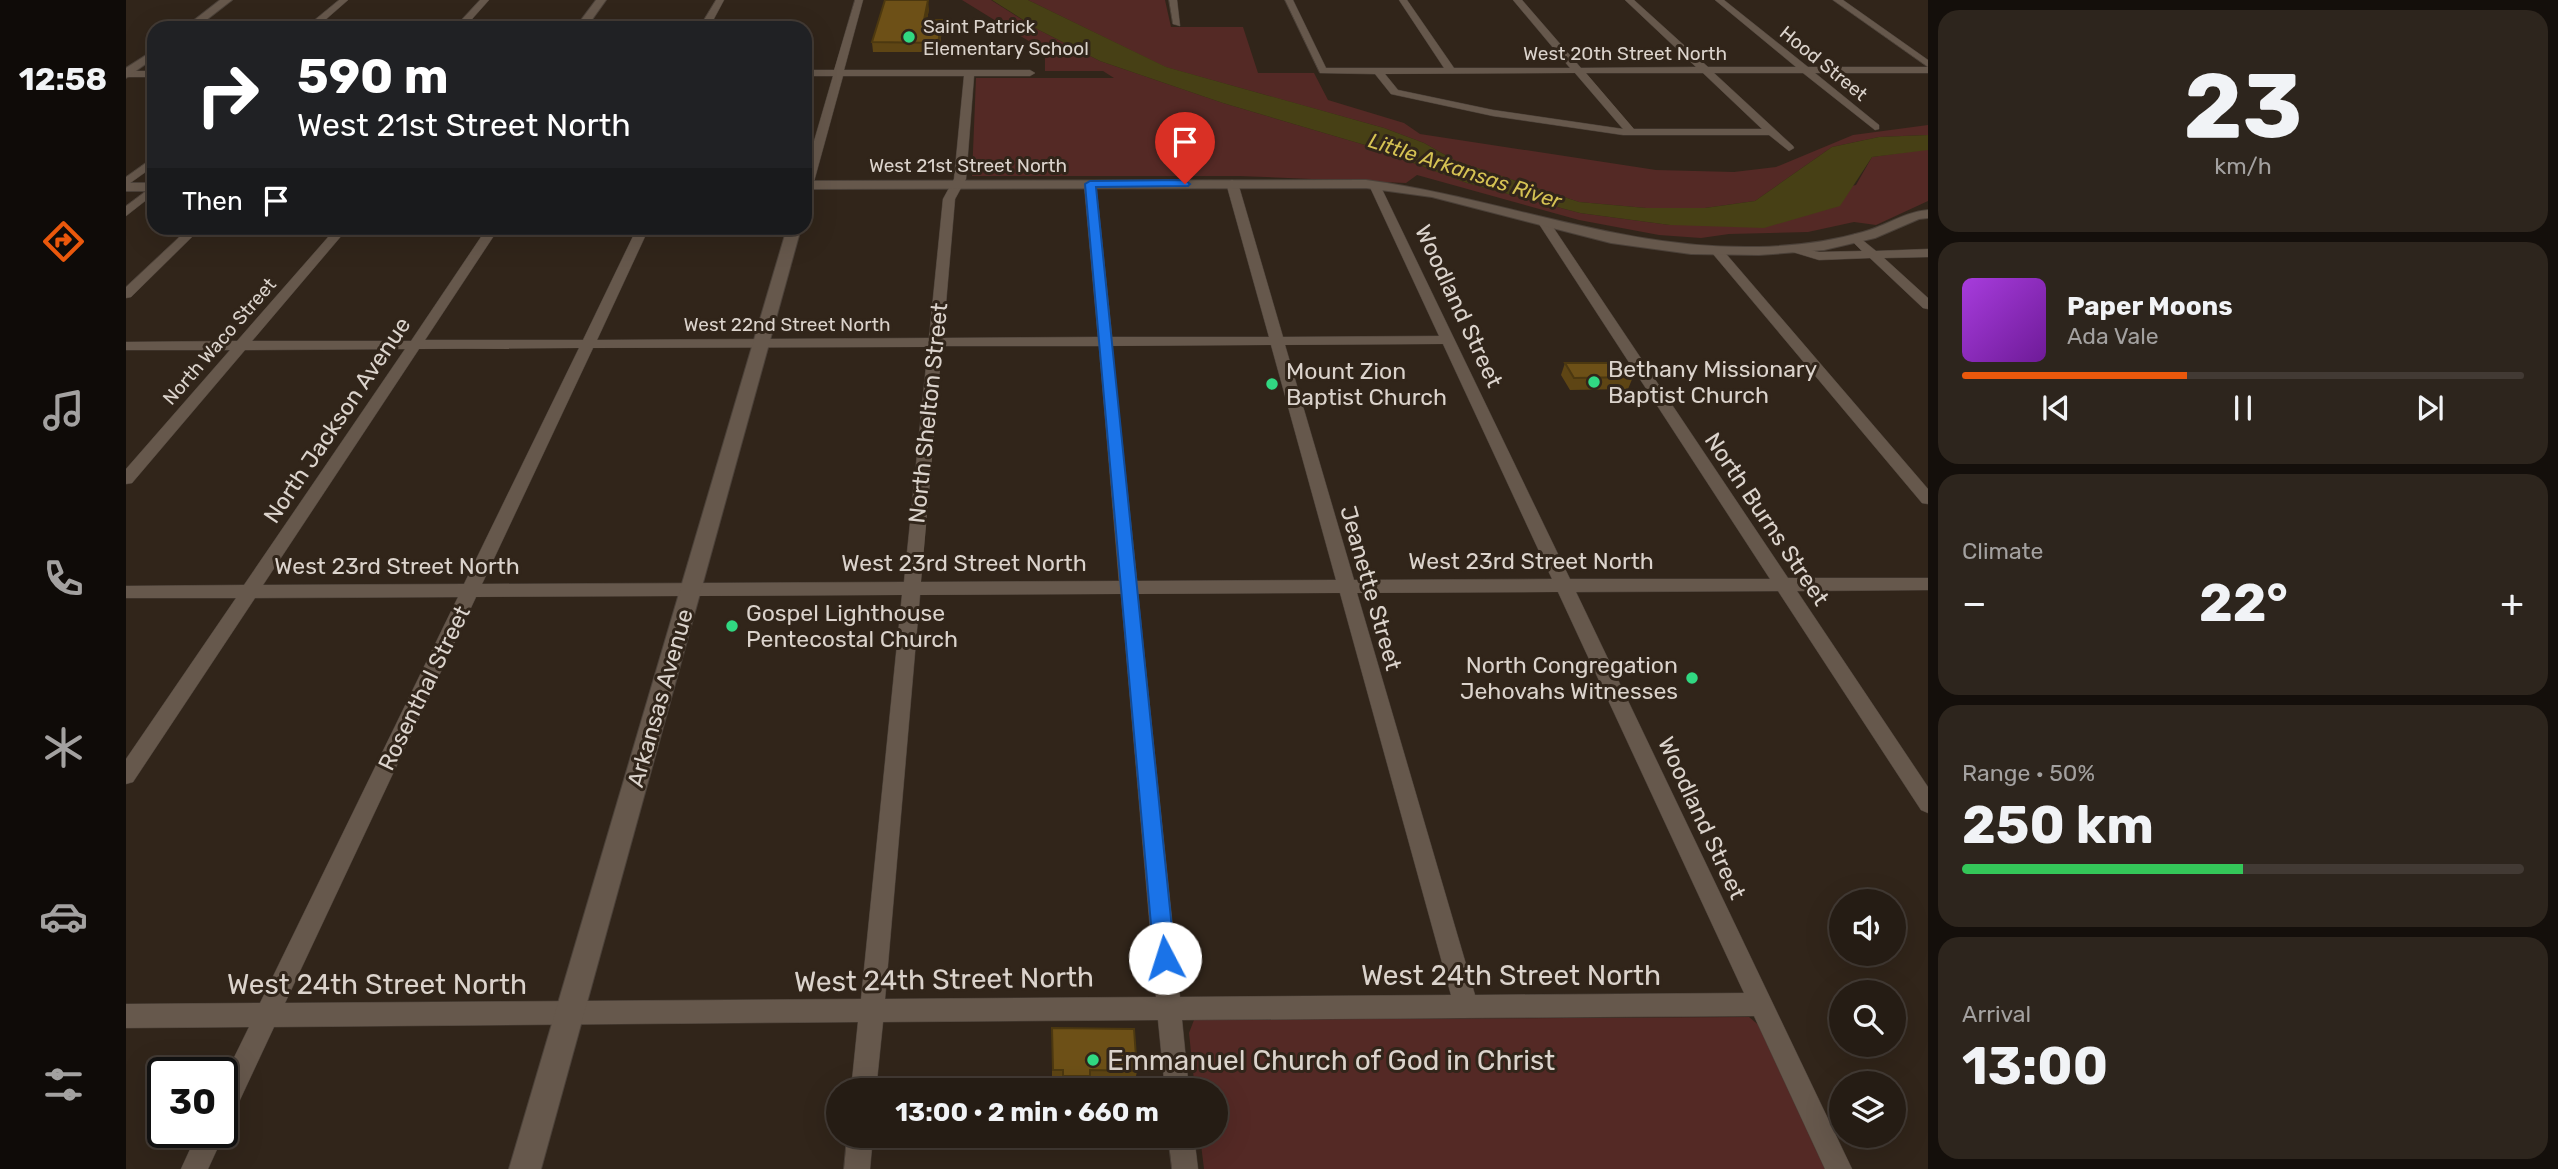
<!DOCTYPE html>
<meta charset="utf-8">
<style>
body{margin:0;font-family:Rubik,sans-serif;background:#2d251d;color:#f1f3f6;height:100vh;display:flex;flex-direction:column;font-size:26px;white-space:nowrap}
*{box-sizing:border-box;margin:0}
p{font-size:23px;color:#a3a1a0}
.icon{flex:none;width:38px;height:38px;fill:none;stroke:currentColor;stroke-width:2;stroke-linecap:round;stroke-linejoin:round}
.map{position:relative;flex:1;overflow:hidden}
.drawer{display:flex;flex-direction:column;gap:10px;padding:10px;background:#140f0b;width:630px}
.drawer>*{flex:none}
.top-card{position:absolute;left:21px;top:21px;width:665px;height:214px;border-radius:21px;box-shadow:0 7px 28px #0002,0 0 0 2px #423a34;background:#202124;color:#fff;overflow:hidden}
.buttons{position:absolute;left:1703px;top:889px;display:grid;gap:14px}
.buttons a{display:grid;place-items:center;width:77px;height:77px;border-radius:50%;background:#251c14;box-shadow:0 7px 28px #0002,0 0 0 2px #423a34;font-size:35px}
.speed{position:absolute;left:21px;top:1057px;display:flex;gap:14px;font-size:35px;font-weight:700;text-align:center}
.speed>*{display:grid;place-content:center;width:91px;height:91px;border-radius:50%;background:#251c14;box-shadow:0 7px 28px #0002,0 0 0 2px #423a34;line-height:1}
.speed .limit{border:4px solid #111;border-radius:10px;background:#fff;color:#111}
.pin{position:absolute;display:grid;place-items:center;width:60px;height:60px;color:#fff;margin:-72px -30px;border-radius:50% 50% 50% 0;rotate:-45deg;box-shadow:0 0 7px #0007}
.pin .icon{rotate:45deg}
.me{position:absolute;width:77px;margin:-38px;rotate:355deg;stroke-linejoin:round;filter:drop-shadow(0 0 5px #0008)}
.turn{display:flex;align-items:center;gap:24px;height:147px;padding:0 35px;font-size:32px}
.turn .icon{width:91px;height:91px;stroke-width:2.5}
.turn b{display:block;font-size:49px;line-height:60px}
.then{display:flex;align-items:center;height:66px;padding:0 35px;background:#0003;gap:14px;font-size:26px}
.big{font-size:52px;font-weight:700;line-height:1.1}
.drawer .card{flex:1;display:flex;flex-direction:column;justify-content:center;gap:10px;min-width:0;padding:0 24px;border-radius:21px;background:#2d251d}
.drawer .dial{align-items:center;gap:0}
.dial b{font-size:91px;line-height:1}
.song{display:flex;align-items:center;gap:21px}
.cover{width:84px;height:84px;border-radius:10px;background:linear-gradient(135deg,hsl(280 70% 55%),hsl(280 70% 35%))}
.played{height:7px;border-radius:4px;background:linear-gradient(90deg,#ea580c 40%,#423a34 40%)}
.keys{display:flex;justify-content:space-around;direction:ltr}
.heat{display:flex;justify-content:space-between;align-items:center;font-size:38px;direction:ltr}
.charge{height:10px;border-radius:5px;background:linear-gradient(90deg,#34c759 50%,#423a34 0)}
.trip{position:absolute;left:700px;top:1078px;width:402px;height:70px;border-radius:35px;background:#251c14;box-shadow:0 7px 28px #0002,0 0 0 2px #423a34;font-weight:700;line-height:70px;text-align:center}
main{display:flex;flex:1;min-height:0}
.dock{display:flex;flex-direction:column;width:126px;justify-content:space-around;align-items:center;background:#0f0b08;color:#a3a1a0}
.dock .icon{width:49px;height:49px}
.dock .active{color:#ea580c}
.dock b{font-size:32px;color:#f1f3f6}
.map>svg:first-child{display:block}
.green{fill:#542925}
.water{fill:#474015}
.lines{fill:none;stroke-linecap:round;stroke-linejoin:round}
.street-casing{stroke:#4b4139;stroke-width:1}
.secondary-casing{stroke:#4b4139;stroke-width:2}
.street{fill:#66584c;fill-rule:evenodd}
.secondary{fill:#66584c;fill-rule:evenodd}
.wall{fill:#5e4514}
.shaded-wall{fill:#4c3810}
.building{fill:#6d5017;stroke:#4c3810;stroke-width:2}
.route{fill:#1a73e8;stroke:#114b97;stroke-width:2}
.poi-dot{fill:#31d882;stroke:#31251a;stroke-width:2.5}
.labels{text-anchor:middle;stroke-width:6;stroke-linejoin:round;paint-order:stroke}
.far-poi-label{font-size:19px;fill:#dbd3cc;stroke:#31251a;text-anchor:start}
.far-street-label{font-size:19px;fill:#dbd3cc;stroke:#31251a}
.far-water-label{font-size:21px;font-style:italic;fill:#d5c253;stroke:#31251a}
.street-label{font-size:23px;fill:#dbd3cc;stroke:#31251a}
.poi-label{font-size:23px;fill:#dbd3cc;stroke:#31251a;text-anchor:start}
.near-street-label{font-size:28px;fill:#dbd3cc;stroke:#31251a}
.near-poi-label{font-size:28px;fill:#dbd3cc;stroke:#31251a;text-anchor:start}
</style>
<main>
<nav class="dock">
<b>12:58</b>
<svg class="icon active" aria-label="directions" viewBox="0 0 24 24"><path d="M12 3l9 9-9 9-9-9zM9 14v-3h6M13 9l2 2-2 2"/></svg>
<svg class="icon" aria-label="music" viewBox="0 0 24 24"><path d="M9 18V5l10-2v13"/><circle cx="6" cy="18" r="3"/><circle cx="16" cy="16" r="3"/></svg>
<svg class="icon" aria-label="phone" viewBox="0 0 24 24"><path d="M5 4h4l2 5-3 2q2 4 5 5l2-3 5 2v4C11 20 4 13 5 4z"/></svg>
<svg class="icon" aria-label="climate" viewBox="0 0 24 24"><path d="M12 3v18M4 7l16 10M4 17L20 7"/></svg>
<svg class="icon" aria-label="car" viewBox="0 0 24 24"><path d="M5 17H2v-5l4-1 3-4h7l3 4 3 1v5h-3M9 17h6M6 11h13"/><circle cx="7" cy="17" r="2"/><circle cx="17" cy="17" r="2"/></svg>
<svg class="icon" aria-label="filters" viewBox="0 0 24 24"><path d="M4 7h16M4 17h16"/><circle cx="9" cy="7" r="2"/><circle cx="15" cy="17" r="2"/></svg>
</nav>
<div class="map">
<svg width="1802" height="1169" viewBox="0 0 1802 1169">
<rect width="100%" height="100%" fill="#31251a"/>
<g class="green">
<polygon points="836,0 865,0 913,30 974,61 1097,103 1239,145 1341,183 1454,213 1544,225 1730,185 1746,157 1796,150 1802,150 1802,201 1750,225 1728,222 1682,232 1603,234 1575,238 1533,235 1453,220 1291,175 1280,183 1114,176 846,176 850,78 988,78 977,71 919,71 919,51"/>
<polygon points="902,0 1039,0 1045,27 1117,27 1132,73 1188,73 1202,100 1278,123 1294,134 1530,170 1608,172 1650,167 1727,135 1802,125 1802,135 1753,137 1706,147 1629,201 1579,208 1520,208 1453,202 1330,161 1298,143 1258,128 1039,67"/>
<polygon points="1623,1017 1635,1027 1701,1169 1078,1169 1074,1136 1090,1136 1090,1090 1069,1090 1063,1033 1068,1020"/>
</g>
<polygon class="water" points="866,0 902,0 1040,67 1258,128 1298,143 1330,161 1453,202 1520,208 1579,208 1629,201 1706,147 1753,137 1802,135 1802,150 1746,157 1714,206 1638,228 1544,225 1454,213 1341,183 1239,145 1097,103 974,61 913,30"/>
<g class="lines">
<g class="street-casing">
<g id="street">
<polygon points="213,0 222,0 190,28 179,28"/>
<polygon points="354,0 363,0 338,28 328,28"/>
<polygon points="590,0 598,0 583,28 573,28"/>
<path d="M729 0H737L718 70H904L909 73 904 76H848L840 179 829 199 817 338 972 337 958 184 964 181 970 184 986 337H1143L1100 183 1106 180 1112 183 1157 337 1313 336 1243 185 1253 183 1444 579H1644L1413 224 1419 220 1425 224 1662 578H1802V590L1671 591 1802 787V813L1795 810 1652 591 1450 592 1726 1169H1699L1628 1016 1056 1020 1063 1090H1039L1032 1020 757 1022 750 1090H725L732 1022 148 1027 105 1119 96 1123V1082L123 1027 0 1028V1004L134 1003 332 597 129 598 7 782 0 784V759L110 598H0V586L118 585 279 349 119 350 6 483 0 484V469L104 350H0V342L111 341 210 228H222L126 341H285L361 228H373L299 340H457L511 228H523L471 340 803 338 817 199 828 179 838 76H717L687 185 679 188V172L707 76H679V70H708ZM1317 344 1426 579 1228 580 1159 345ZM1145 345 1210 580 1011 581 986 346ZM816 346H973L993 581 795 582ZM802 347 778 582 356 584 467 348ZM453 348 338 584 137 585 293 349ZM1432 592 1618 993 1349 995 1231 593ZM1214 593 1325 995 1054 997 1012 594ZM995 594 1030 997 759 999 794 595ZM776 595 735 999 159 1003 350 597Z"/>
<polygon points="1043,0 1051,0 1054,26 1047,24"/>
<path d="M1159 0H1167L1200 68H1318L1273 0H1281L1328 68H1444L1387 0H1396L1455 68 1570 67 1499 0H1508L1582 67H1670L1589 0H1598L1682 67H1802V73H1689L1753 125V129L1749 130 1677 73H1588L1667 146 1668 148 1663 151 1643 135H1497L1367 116 1265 94 1249 74 1194 73ZM1449 73 1497 129 1367 110 1272 90 1259 74ZM1460 73H1577L1636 129H1508Z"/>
<polygon points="1707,0 1717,0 1802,60 1802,67"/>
<rect x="0" y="71" width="28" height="6"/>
<polygon points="28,157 28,166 0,186 0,177"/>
<polygon points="28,185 28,194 0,216 0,206"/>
<polygon points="63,228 75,228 5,297 0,298 0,287"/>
<polygon points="1729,234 1750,251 1802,249 1802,257 1758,258 1802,298 1802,309 1797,308 1744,258 1693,260 1660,250 1666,246 1693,252 1736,251 1723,238"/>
<polygon points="1591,247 1595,248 1802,489 1802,504 1796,503 1587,254 1585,251"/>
<polygon points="96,1126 99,1132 82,1169 55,1169 72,1132 96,1132"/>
<polygon points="721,1136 747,1136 744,1169 718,1169"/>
<polygon points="1042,1136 1068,1136 1072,1169 1046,1169"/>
</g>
</g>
<g class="secondary-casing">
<g id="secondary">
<polygon points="94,0 106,0 70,28 58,28"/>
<polygon points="470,0 480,0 460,28 449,28"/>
<polygon points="28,50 28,58 0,78 0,68"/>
<path d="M1240 180C1375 198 1494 250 1632 247 1667 246 1703 242 1737 232 1760 226 1778 212 1802 210V218L1793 219 1749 238 1698 250 1633 255 1565 254 1485 243 1306 197 1240 188 679 189V181Z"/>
<rect x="0" y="183" width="28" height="8"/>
<polygon points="661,228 675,228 415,1169 383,1169"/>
</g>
</g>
<use href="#street" class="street"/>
<use href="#secondary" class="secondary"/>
</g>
<g class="wall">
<polygon points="803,9 801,20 816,20 816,30 813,52 747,52 746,42"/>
<polygon points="1439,363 1507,377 1502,389 1444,390 1435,375"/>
<polygon points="926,1039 1011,1071 1009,1081 964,1081 963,1086 936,1086 936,1080 926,1080"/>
</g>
<g class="shaded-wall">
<polygon points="802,0 803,9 799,30 798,20"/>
<polygon points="816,20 816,30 813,52 812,43"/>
</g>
<g class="building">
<polygon points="759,0 802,0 798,20 816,20 812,43 746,42"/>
<polygon points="1439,363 1497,363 1507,377 1448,378"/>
<polygon points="926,1028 1008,1029 1011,1071 964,1070 964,1076 937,1076 937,1070 927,1070"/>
</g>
<polygon class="route" points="1059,180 1064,184 1062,186 970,187 1049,958 1046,965 1039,968 1031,965 1028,958 959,184 964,181"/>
<g class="poi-dot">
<circle cx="783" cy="37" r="7"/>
<circle cx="1468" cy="382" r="7"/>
<circle cx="1146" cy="384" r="7"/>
<circle cx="606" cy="626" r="7"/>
<circle cx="1566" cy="678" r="7"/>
<circle cx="967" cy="1060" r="7"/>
</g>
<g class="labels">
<g class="far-poi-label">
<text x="797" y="33">Saint Patrick<tspan x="797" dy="22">Elementary School</tspan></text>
</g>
<g class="far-street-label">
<text x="1499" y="60">West 20th Street North</text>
<text transform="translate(1698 63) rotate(39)" y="7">Hood Street</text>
<text x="842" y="172">West 21st Street North</text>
<text x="661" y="331">West 22nd Street North</text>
<text transform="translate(93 341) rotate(-49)" y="7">North Waco Street</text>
</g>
<g class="far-water-label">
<text transform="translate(1339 171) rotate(18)" y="7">Little Arkansas River</text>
</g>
<g class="street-label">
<text transform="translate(1333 306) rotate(65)" y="8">Woodland Street</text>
<text transform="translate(802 413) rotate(-84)" y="8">North Shelton Street</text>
<text transform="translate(211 420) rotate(-56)" y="8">North Jackson Avenue</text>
<text transform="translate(1641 519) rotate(56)" y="8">North Burns Street</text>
<text x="1405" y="569">West 23rd Street North</text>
<text x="838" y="571">West 23rd Street North</text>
<text x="271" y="574">West 23rd Street North</text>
<text transform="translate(1245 588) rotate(74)" y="8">Jeanette Street</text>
<text transform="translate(298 688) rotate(-64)" y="8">Rosenthal Street</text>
<text transform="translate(534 698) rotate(-74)" y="8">Arkansas Avenue</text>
<text transform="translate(1576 818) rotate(65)" y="8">Woodland Street</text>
</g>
<g class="poi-label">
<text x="1482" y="377">Bethany Missionary<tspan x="1482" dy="26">Baptist Church</tspan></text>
<text x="1160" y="379">Mount Zion<tspan x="1160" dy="26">Baptist Church</tspan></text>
<text x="620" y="621">Gospel Lighthouse<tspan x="620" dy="26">Pentecostal Church</tspan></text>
<text x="1552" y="673" text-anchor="end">North Congregation<tspan x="1552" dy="26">Jehovahs Witnesses</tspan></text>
</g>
<g class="near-street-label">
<text x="1385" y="985">West 24th Street North</text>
<text transform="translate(818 979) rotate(-1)" y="10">West 24th Street North</text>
<text x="251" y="994">West 24th Street North</text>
</g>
<g class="near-poi-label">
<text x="981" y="1070">Emmanuel Church of God in Christ</text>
</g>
</g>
</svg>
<div class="buttons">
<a><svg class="icon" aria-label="sound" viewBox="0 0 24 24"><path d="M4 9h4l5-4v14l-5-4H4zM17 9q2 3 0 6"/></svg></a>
<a><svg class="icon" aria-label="search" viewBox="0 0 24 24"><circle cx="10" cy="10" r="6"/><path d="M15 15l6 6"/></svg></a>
<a><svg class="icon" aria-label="layers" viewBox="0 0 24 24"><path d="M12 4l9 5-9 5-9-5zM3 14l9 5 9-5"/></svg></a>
</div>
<div class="speed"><div class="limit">30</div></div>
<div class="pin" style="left:1059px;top:184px;background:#d93025"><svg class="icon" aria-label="arrive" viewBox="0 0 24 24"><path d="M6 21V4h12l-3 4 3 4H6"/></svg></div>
<svg class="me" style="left:1039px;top:958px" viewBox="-20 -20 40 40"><circle r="19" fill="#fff"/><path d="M0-13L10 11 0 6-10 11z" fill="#1a73e8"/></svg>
<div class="trip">13:00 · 2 min · 660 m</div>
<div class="top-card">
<div class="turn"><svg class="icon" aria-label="right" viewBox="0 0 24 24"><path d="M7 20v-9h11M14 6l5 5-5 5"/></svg><div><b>590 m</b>West 21st Street North</div></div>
<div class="then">Then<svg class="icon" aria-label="arrive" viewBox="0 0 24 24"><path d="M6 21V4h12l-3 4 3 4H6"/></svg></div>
</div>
</div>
<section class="drawer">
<div class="card dial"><b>23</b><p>km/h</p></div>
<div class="card">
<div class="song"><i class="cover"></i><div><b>Paper Moons</b><p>Ada Vale</p></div></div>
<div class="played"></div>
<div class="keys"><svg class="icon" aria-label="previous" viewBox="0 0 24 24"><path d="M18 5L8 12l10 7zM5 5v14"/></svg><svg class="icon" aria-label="pause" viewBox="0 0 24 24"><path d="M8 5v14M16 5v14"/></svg><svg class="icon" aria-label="next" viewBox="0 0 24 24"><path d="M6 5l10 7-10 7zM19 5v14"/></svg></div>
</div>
<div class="card"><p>Climate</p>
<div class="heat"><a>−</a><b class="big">22°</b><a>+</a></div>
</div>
<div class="card"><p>Range · 50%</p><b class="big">250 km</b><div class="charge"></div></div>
<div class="card"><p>Arrival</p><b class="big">13:00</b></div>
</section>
</main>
